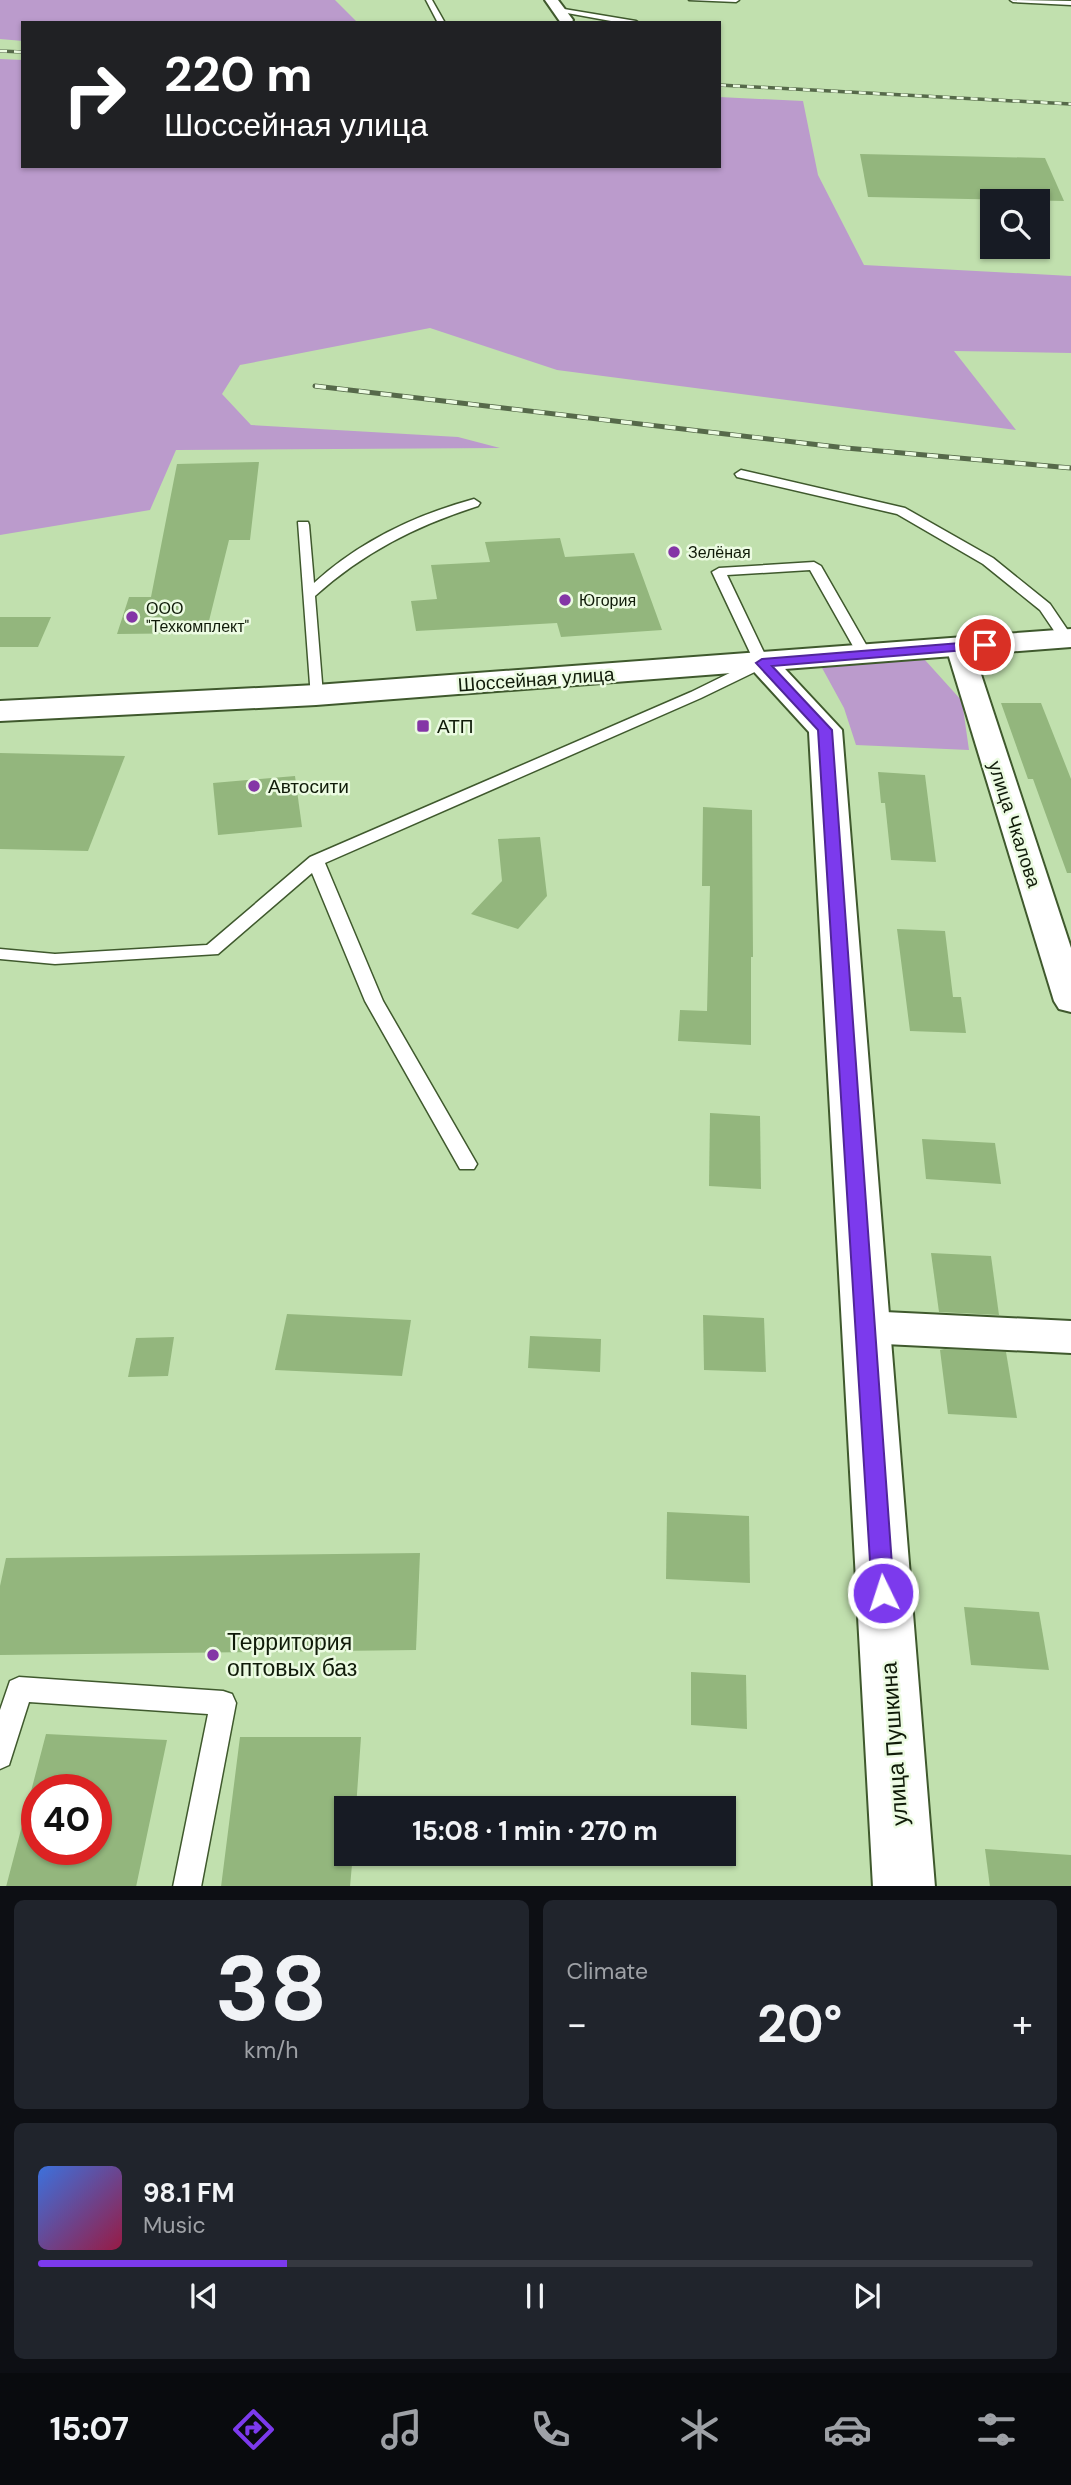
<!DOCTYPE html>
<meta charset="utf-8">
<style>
body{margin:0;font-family:"DM Sans",sans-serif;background:#20242c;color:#f1f3f6;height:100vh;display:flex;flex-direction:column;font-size:26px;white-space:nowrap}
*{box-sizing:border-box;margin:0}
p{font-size:23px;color:#9ea1a6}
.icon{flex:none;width:38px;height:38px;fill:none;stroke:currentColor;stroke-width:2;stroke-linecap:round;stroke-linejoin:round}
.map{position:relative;height:1886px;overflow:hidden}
.drawer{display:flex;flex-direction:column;gap:14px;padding:14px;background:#0d0f14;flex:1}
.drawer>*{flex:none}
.banner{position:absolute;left:21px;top:21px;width:700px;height:147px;border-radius:0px;box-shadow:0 2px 5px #0004;background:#202124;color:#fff;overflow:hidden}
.tools{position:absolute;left:980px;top:189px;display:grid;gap:14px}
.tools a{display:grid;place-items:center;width:70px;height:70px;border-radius:0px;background:#171b24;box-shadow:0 2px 5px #0004;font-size:35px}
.speed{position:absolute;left:21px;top:1774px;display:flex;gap:14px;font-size:35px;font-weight:700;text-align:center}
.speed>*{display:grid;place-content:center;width:91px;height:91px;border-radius:50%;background:#171b24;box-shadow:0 2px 5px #0004;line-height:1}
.speed .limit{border:10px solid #d22;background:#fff;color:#111}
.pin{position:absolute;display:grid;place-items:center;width:60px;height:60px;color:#fff;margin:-30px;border:4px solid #fff;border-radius:50%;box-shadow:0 2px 7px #0007}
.me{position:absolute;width:77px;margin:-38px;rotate:356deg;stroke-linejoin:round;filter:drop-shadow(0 0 5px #0008)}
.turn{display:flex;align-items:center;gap:24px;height:147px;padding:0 28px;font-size:32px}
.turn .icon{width:91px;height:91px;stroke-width:2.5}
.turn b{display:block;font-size:49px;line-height:60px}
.big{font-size:52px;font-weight:700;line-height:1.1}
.drawer .tile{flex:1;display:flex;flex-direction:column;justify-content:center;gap:10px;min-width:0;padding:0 24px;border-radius:10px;background:#20242c}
.drawer .dial{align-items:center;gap:0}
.dial b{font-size:91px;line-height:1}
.song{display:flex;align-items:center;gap:21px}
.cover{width:84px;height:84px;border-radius:10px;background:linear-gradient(135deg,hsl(220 70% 55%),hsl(340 70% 35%))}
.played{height:7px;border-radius:4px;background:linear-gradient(90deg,#7c3aed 25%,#363941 25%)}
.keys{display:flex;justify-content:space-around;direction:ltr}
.heat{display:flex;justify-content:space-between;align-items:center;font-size:38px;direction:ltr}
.drawer .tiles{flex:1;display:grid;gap:14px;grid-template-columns:1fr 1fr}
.tile:last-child{grid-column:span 2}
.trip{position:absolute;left:334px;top:1796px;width:402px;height:70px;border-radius:0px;background:#171b24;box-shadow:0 2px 5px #0004;font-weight:700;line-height:70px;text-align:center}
.tabs{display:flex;height:112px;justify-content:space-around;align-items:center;background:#090b0e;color:#9ea1a6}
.tabs .icon{width:49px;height:49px}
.tabs .active{color:#7c3aed}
.tabs b{font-size:32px;color:#f1f3f6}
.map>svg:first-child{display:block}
.green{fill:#bb9bcc}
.building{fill:#93b67d;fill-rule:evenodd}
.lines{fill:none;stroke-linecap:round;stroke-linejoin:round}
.service-casing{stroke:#3f592d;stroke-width:3}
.minor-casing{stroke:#3f592d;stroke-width:4}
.tertiary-casing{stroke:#3f592d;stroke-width:4}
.secondary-casing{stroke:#3f592d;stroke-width:4}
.service{fill:#fff;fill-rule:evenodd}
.minor{fill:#fff;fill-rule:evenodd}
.tertiary{fill:#fff;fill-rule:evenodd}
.secondary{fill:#fff;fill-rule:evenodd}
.rail-far1-casing{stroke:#56694a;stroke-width:3.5}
.rail-casing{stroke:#56694a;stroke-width:5}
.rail-far1{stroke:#ecfbe2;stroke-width:2.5;stroke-dasharray:7;stroke-linecap:butt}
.rail{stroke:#ecfbe2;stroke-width:3.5;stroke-dasharray:11;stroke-linecap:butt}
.route{fill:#7c3aed;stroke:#51269a;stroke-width:2}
.poi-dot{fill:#8436a6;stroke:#ecfbe2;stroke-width:2.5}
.labels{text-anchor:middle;stroke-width:5;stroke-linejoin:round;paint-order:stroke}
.far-poi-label{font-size:16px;fill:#101b09;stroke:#ecfbe2;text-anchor:start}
.street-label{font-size:19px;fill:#101b09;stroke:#ecfbe2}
.poi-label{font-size:19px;fill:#101b09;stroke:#ecfbe2;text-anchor:start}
.near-poi-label{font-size:23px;fill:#101b09;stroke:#ecfbe2;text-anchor:start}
.near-street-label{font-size:23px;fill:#101b09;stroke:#ecfbe2}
</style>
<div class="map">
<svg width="1071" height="1887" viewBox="0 0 1071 1887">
<rect width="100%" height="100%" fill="#c1e0ae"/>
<g class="green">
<polygon points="0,0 335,0 358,23 23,23 23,41 0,39"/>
<polygon points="0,59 23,60 23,166 719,166 719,97 803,101 818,175 864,265 1071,276 1071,353 954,351 1016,430 557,370 430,328 240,365 222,394 251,425 458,437 500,448 176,450 150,510 0,535"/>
<polygon points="925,660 962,701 969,750 856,745 844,708 821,666"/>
</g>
<g class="building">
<polygon points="860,154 1045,158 1064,201 868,197"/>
<polygon points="259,462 250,540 229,540 206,633 117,634 129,597 151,597 177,464"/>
<polygon points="560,538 565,557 634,553 662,630 561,637 557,623 416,631 411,601 437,599 431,565 490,562 485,542"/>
<polygon points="0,617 51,617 38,647 0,647"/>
<polygon points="1001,703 1041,703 1071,779 1071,873 1067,873 1033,779 1028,779"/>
<polygon points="0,753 125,756 88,851 0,849"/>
<polygon points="878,772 925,775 936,862 891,860 885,803 881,803"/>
<polygon points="295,776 302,827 218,835 213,783"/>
<polygon points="703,807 752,810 753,957 751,957 751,1045 678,1041 680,1010 707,1011 710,886 702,886"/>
<polygon points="540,837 547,896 518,929 471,914 502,881 498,839"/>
<polygon points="897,929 945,931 953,997 961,997 966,1033 910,1031"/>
<polygon points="710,1113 760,1116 761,1189 709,1186"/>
<polygon points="922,1139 995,1143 1001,1184 926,1179"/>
<polygon points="931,1253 991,1256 999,1315 939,1312"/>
<polygon points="287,1314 411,1320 402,1376 275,1370"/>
<polygon points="703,1315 764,1318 766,1372 704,1370"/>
<polygon points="530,1336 601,1339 600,1372 528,1368"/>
<polygon points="174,1337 168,1376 128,1377 136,1338"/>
<polygon points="944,1349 1006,1352 1017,1418 948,1414 940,1350"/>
<polygon points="667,1512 749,1516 750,1583 666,1579"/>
<polygon points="420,1553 416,1650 0,1655 0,1586 6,1558"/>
<polygon points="964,1607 1039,1612 1049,1670 971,1665"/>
<polygon points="691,1672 746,1675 747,1729 691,1725"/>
<path d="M46 1734 167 1740 136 1887H6ZM37 1790H96V1850H37Z"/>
<polygon points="240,1737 361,1737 356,1808 346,1808 346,1853 353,1853 350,1887 221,1887"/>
<polygon points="985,1849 1071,1855 1071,1887 990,1887"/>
</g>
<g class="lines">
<g class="service-casing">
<g id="service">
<polygon points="426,0 432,0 445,23 438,23"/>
<polygon points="689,0 739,0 736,2"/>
<polygon points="1010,0 1071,1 1071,5 1013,2"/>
<polygon points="558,8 636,21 639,23 622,23 556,11"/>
<polygon points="741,470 905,508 993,558 1050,604 1071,635 1071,641 1061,641 1040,610 983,564 897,514 737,477 735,474"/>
<path d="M474 499 480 503 478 506C416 526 364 552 315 596L323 695 321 698H311L298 522H308L309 525 314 583C359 542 415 515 474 499Z"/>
<polygon points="814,562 821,566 872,655 870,658 865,659 858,655 810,570 727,575 769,663 767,666 701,698 325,863 383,1001 477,1164 474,1169 460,1169 365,1001 312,873 218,954 55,964 0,959 0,949 55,954 207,945 310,857 691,692 754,661 712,572 719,568"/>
<polygon points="19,1677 223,1691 232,1694 236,1703 201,1887 173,1887 208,1714 29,1702 9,1765 0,1769 0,1710 10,1681"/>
</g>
</g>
<g class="minor-casing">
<g id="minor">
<polygon points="545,0 558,0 573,20 571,23 561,23"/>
<polygon points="959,639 968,641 972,647 1071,948 1071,1012 1059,1009 1054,1001 946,647 950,641"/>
<polygon points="864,1311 1071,1321 1071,1353 864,1343 849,1338 843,1327 849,1316"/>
</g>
</g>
<g class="tertiary-casing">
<polygon id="tertiary" points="762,654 773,656 842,730 935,1887 873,1887 809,732 746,663 751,656"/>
</g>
<g class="secondary-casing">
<polygon id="secondary" points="1071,629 1071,647 316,705 0,721 0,701 316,685"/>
</g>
<use href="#service" class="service"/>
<use href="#minor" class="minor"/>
<use href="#tertiary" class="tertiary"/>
<use href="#secondary" class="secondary"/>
<g class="rail-far1-casing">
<g id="rail-far1">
<polyline points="0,51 23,52"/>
<polyline points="719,85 1071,104"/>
</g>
</g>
<g class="rail-casing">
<polyline id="rail" points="315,386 846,448 1071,468"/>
</g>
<use href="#rail-far1" class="rail-far1"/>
<use href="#rail" class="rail"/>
</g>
<polygon class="route" points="985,641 992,645 990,648 772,666 832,730 894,1593 891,1600 883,1603 875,1600 872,1593 818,730 756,663 762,659"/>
<g class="poi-dot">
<circle cx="674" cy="552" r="7"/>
<circle cx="565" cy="600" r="7"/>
<circle cx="132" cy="617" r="7"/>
<rect x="416" y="719" width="14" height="14" rx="3.5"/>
<circle cx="254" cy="786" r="7"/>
<circle cx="213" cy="1655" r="7"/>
</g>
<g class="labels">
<g class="far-poi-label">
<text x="688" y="558">Зелёная</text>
<text x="579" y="606">Югория</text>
<text x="146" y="614">ООО<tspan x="146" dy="18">"Техкомплект"</tspan></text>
</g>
<g class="street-label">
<text transform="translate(536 679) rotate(-4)" y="7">Шоссейная улица</text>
<text transform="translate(1015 824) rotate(72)" y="7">улица Чкалова</text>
</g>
<g class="poi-label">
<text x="437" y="733">АТП</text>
<text x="268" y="793">Автосити</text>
</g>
<g class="near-poi-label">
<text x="227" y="1650">Территория<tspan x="227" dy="26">оптовых баз</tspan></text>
</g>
<g class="near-street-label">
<text transform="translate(894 1744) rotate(-94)" y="8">улица Пушкина</text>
</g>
</g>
</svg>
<div class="tools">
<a><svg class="icon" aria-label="search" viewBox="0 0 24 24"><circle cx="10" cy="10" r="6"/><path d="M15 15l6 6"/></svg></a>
</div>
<div class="speed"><div class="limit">40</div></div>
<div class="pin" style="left:985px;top:645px;background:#d93025"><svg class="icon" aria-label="arrive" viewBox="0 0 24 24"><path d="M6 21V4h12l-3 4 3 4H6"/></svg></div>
<svg class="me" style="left:883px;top:1593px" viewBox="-20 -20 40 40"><circle r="17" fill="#7c3aed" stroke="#fff" stroke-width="3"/><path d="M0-11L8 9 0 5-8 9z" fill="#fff"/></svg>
<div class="trip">15:08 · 1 min · 270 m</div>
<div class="banner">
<div class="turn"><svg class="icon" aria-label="right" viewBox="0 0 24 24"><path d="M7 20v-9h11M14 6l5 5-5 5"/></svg><div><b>220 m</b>Шоссейная улица</div></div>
</div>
</div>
<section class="drawer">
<div class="tiles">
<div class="tile dial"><b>38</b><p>km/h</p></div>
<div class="tile"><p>Climate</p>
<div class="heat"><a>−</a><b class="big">20°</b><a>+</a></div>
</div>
<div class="tile">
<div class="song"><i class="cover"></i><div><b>98.1 FM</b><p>Music</p></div></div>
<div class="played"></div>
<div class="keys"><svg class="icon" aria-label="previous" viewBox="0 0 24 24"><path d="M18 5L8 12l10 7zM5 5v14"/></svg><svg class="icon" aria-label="pause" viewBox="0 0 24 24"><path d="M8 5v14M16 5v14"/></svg><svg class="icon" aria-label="next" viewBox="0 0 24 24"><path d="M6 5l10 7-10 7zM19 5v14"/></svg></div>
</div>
</div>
</section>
<nav class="tabs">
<b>15:07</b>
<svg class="icon active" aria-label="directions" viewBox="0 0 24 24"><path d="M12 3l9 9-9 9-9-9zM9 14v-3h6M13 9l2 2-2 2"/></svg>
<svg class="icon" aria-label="music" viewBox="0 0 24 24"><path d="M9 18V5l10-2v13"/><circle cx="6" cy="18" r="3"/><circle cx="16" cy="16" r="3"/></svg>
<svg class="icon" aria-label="phone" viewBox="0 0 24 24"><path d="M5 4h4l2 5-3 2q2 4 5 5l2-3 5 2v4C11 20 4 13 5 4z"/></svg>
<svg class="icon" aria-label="climate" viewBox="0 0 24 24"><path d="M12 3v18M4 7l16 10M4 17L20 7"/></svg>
<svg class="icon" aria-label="car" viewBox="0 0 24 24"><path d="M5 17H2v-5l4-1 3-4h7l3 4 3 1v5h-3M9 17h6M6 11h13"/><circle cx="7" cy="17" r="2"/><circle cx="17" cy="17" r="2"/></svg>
<svg class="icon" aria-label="filters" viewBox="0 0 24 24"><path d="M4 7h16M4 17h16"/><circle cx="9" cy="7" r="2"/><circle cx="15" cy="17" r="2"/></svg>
</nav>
